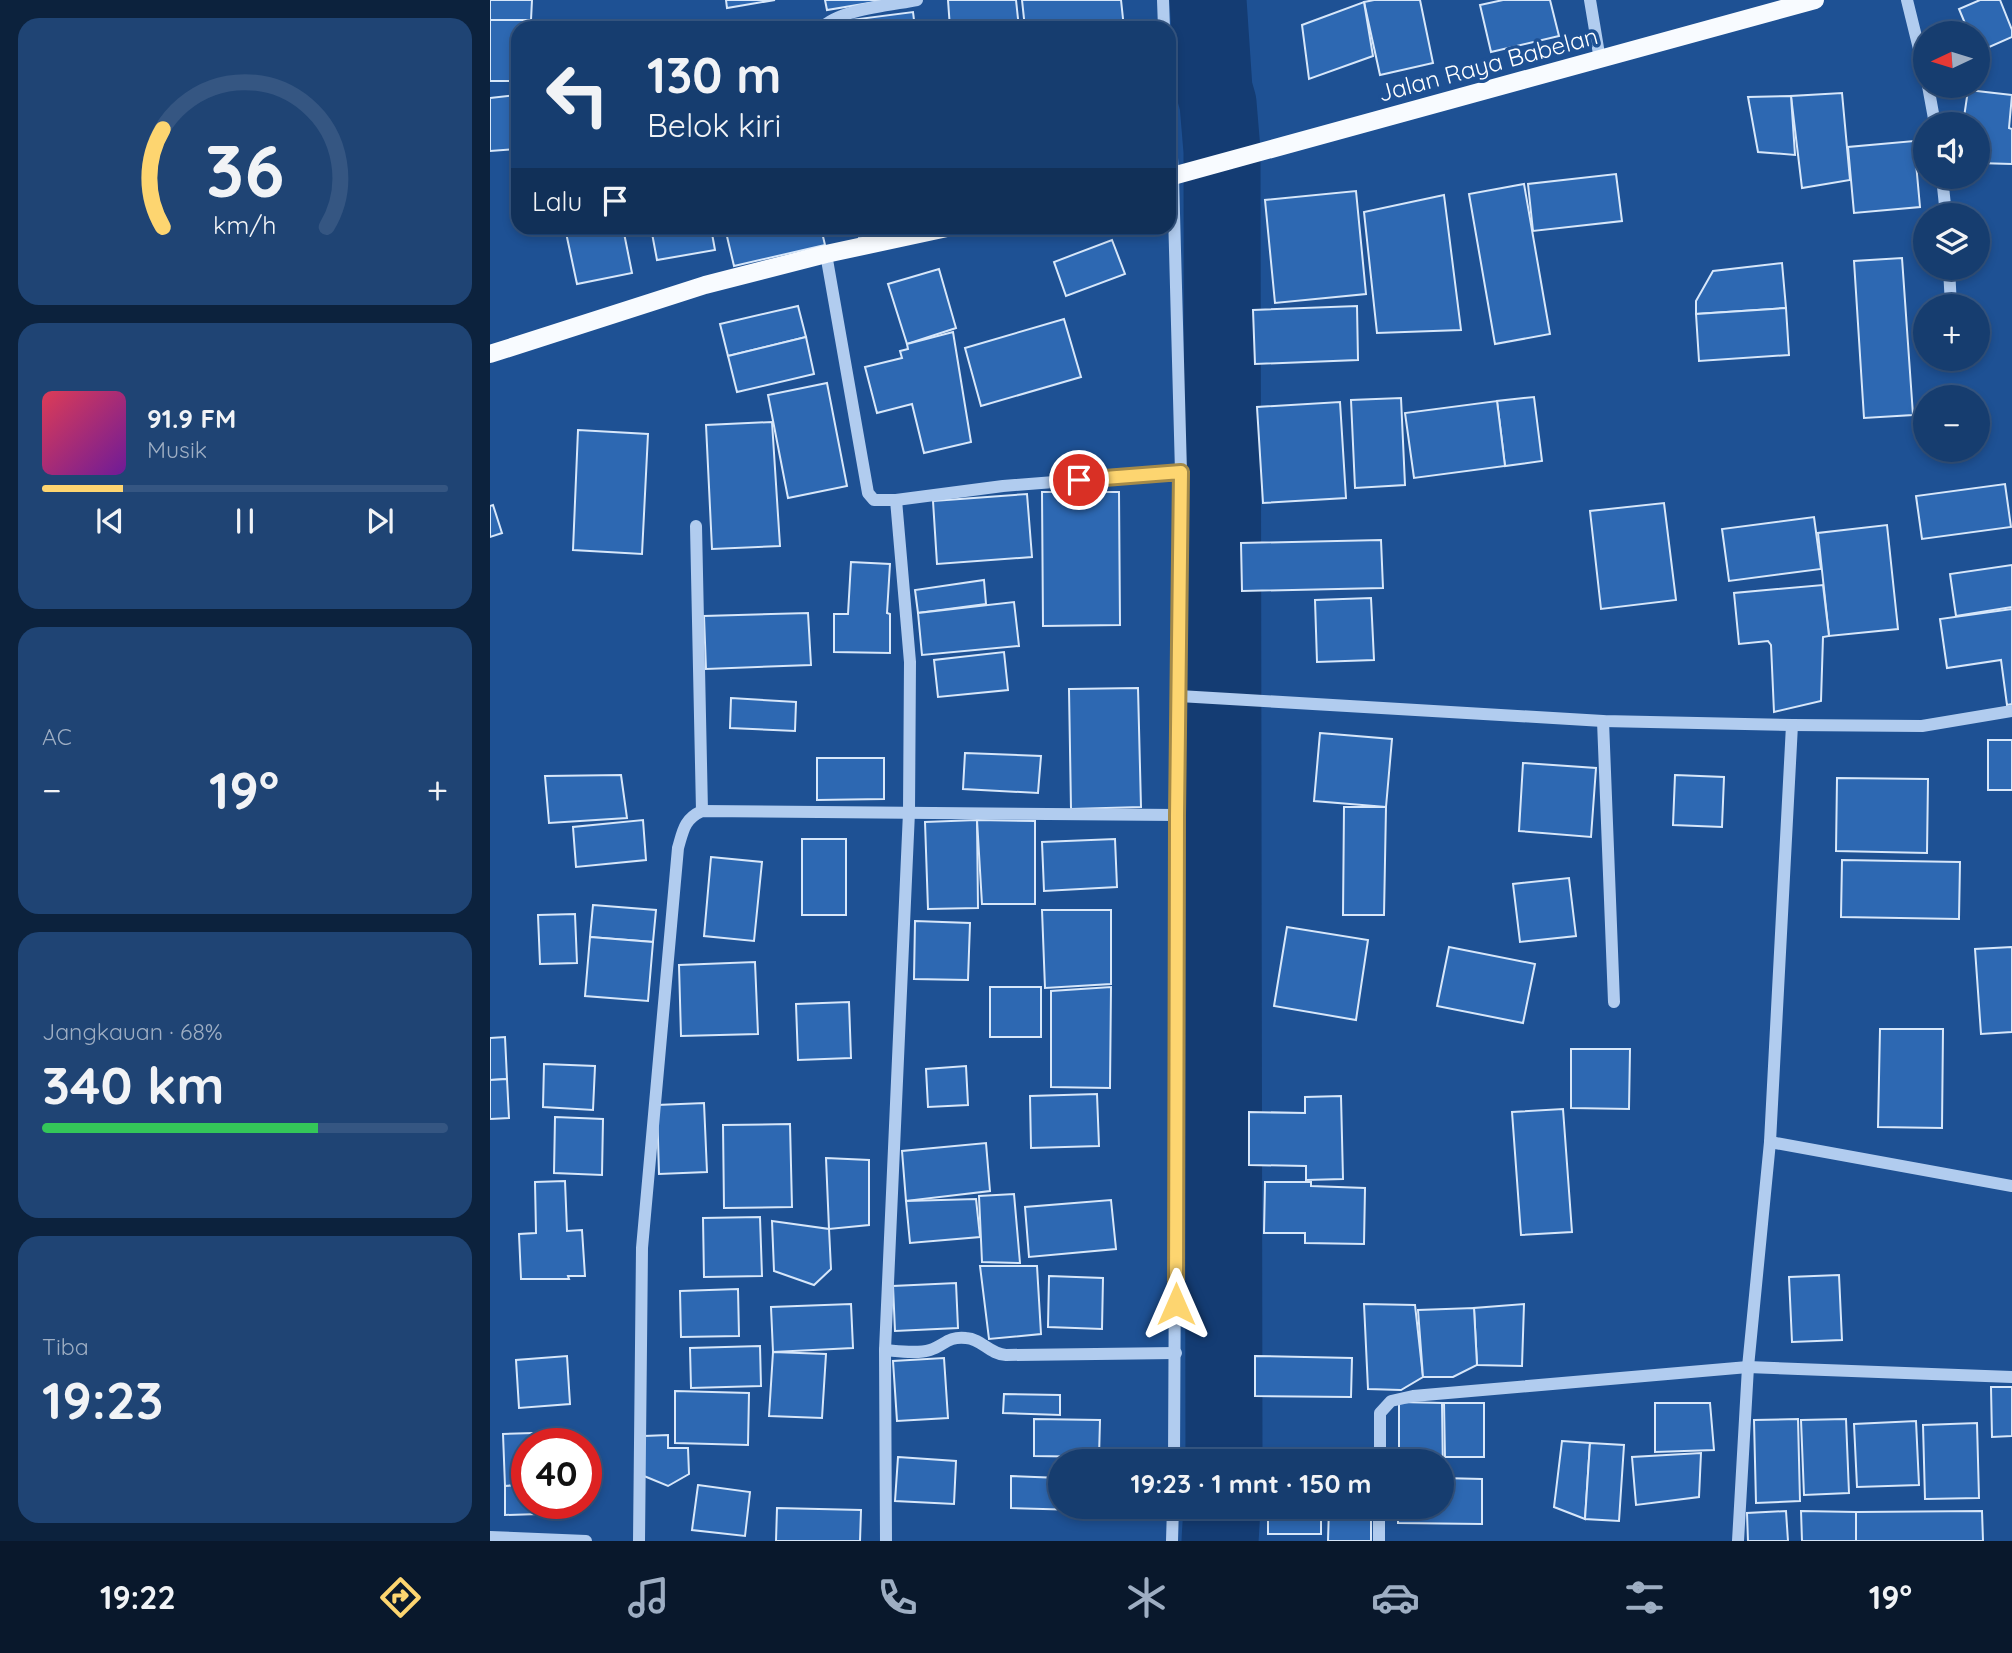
<!DOCTYPE html>
<html lang="id">
<meta charset="utf-8">
<style>
body{margin:0;font-family:Quicksand,sans-serif;background:#1f4474;color:#f1f3f6;height:100vh;display:flex;flex-direction:column;font-size:26px;white-space:nowrap}
*{box-sizing:border-box;margin:0}
p{font-size:23px;color:#9eaec3}
.icon{flex:none;width:38px;height:38px;fill:none;stroke:currentColor;stroke-width:2;stroke-linecap:round;stroke-linejoin:round}
.map{position:relative;flex:1;overflow:hidden}
.details{display:flex;flex-direction:column;gap:18px;padding:18px;background:#0c223d;width:490px}
.details>*{flex:none}
.top-card{position:absolute;left:21px;top:21px;width:665px;height:214px;border-radius:21px;box-shadow:0 4px 10px #0003,0 0 0 2px #355682;background:#163d6f;color:#f1f3f6;overflow:hidden}
.needle{width:46px;rotate:266deg}
.fabs{position:absolute;left:1423px;top:21px;display:grid;gap:14px}
.fabs a{display:grid;place-items:center;width:77px;height:77px;border-radius:50%;background:#163d6f;box-shadow:0 4px 10px #0003,0 0 0 2px #355682;font-size:35px}
.speed{position:absolute;left:21px;top:1428px;display:flex;gap:14px;font-size:35px;font-weight:700;text-align:center}
.speed>*{display:grid;place-content:center;width:91px;height:91px;border-radius:50%;background:#163d6f;box-shadow:0 4px 10px #0003,0 0 0 2px #355682;line-height:1}
.speed .limit{border:10px solid #d22;background:#fff;color:#111}
.pin{position:absolute;display:grid;place-items:center;width:60px;height:60px;color:#fff;margin:-30px;border:4px solid #fff;border-radius:50%;box-shadow:0 2px 7px #0007}
.me{position:absolute;width:77px;margin:-38px;rotate:0deg;stroke-linejoin:round;filter:drop-shadow(0 0 5px #0008)}
.turn{display:flex;align-items:center;gap:24px;height:147px;padding:0 21px;font-size:32px}
.turn .icon{width:91px;height:91px;stroke-width:2.5}
.turn b{display:block;font-size:49px;line-height:60px}
.then{display:flex;align-items:center;height:66px;padding:0 21px;background:#0003;gap:14px;font-size:26px}
.big{font-size:52px;font-weight:700;line-height:1.1}
.details .card{flex:1;display:flex;flex-direction:column;justify-content:center;gap:10px;min-width:0;padding:0 24px;border-radius:21px;background:#1f4474}
.details .dial{align-items:center;gap:0}
.dial svg{height:182px;overflow:visible;fill:none;stroke:#355682;stroke-width:7;stroke-linecap:round;text-anchor:middle}
.dial text{fill:#f1f3f6;stroke:none}
.song{display:flex;align-items:center;gap:21px}
.cover{width:84px;height:84px;border-radius:10px;background:linear-gradient(135deg,hsl(350 70% 55%),hsl(280 70% 35%))}
.played{height:7px;border-radius:4px;background:linear-gradient(90deg,#fdd570 20%,#355682 20%)}
.keys{display:flex;justify-content:space-around;direction:ltr}
.heat{display:flex;justify-content:space-between;align-items:center;font-size:38px;direction:ltr}
.charge{height:10px;border-radius:5px;background:linear-gradient(90deg,#34c759 68%,#355682 0)}
.trip{position:absolute;left:558px;top:1449px;width:406px;height:70px;border-radius:35px;background:#163d6f;box-shadow:0 4px 10px #0003,0 0 0 2px #355682;font-weight:700;line-height:70px;text-align:center}
.menu{display:flex;height:112px;justify-content:space-around;align-items:center;background:#09182c;color:#9eaec3}
.menu .icon{width:49px;height:49px}
.menu .current{color:#fdd570}
.menu b{font-size:32px;color:#f1f3f6}
main{display:flex;flex:1;min-height:0}
.map>svg:first-child{display:block}
.lines{fill:none;stroke-linecap:round;stroke-linejoin:round}
.river{stroke:#143c73;stroke-width:77}
.building{fill:#2d68b2;stroke:#d7e7fa;stroke-width:2}
.minor{stroke:#b1ccef;stroke-width:12}
.major{stroke:#f8fbff;stroke-width:18}
.route-casing{stroke:#a48a49;stroke-width:18}
.route{stroke:#fdd570;stroke-width:12}
.labels{text-anchor:middle;stroke-width:7;stroke-linejoin:round;paint-order:stroke}
.street-label{font-size:24px;fill:#fff;stroke:#1e5194}
</style>
<main>
<section class="details">
<div class="card dial"><svg viewBox="0 0 100 80">
<path d="M14 69A42 42 0 1 1 86 69"/>
<path d="M14 69A42 42 0 0 1 14 26" stroke="#fdd570"/>
<text x="50" y="56" font-size="32" font-weight="700">36</text>
<text x="50" y="72" font-size="11">km/h</text>
</svg></div>
<div class="card">
<div class="song"><i class="cover"></i><div><b>91.9 FM</b><p>Musik</p></div></div>
<div class="played"></div>
<div class="keys"><svg class="icon" aria-label="previous" viewBox="0 0 24 24"><path d="M18 5L8 12l10 7zM5 5v14"/></svg><svg class="icon" aria-label="pause" viewBox="0 0 24 24"><path d="M8 5v14M16 5v14"/></svg><svg class="icon" aria-label="next" viewBox="0 0 24 24"><path d="M6 5l10 7-10 7zM19 5v14"/></svg></div>
</div>
<div class="card"><p>AC</p>
<div class="heat"><a>−</a><b class="big">19°</b><a>+</a></div>
</div>
<div class="card"><p>Jangkauan · 68%</p><b class="big">340 km</b><div class="charge"></div></div>
<div class="card"><p>Tiba</p><b class="big">19:23</b></div>
</section>
<div class="map">
<svg width="1522" height="1541" viewBox="0 0 1522 1541">
<rect width="100%" height="100%" fill="#1e5194"/>
<g class="lines">
<g class="river">
<polyline points="718,0 724,89 728,103 732,151 734,1461"/>
<polyline points="730,1541 732,1507"/>
</g>
</g>
<g class="building">
<polygon points="0,0 42,0 41,20 0,20"/>
<polygon points="236,0 285,0 237,8"/>
<polygon points="335,0 397,0 337,10"/>
<polygon points="458,0 526,0 529,28 460,28"/>
<polygon points="532,0 631,0 634,28 535,28"/>
<polygon points="884,0 930,0 943,63 890,75 874,2"/>
<polygon points="1013,0 1060,0 1069,36 1001,52 990,5"/>
<polygon points="1490,0 1510,0 1522,30 1522,37 1488,52 1488,33 1479,33 1469,9"/>
<polygon points="874,2 883,56 819,79 812,25"/>
<polygon points="423,12 425,28 354,28 353,21"/>
<polygon points="0,20 41,20 41,28 28,28 28,81 0,81"/>
<polygon points="1478,90 1522,95 1519,128 1522,129 1522,164 1488,163 1488,124 1473,124"/>
<polygon points="1352,93 1360,180 1312,188 1301,96"/>
<polygon points="28,95 28,149 0,151 0,98"/>
<polygon points="1301,96 1305,155 1268,152 1258,97"/>
<polygon points="1424,141 1430,207 1364,213 1358,147"/>
<polygon points="1126,174 1132,221 1043,231 1038,184"/>
<polygon points="1034,184 1060,334 1005,344 979,194"/>
<polygon points="866,191 876,294 785,303 775,200"/>
<polygon points="954,195 971,330 887,333 874,212"/>
<polygon points="75,228 133,228 142,273 87,284"/>
<polygon points="161,228 221,228 225,250 167,260"/>
<polygon points="235,228 331,228 335,245 244,266"/>
<polygon points="622,240 635,274 576,296 564,262"/>
<polygon points="1412,258 1423,415 1374,418 1364,261"/>
<polygon points="1292,263 1296,308 1206,314 1206,301 1223,271"/>
<polygon points="449,269 466,328 417,344 398,284"/>
<polygon points="308,306 316,337 238,356 230,324"/>
<polygon points="867,306 868,360 765,364 763,310"/>
<polygon points="1296,308 1299,355 1209,361 1206,314"/>
<polygon points="574,319 591,377 491,406 475,348"/>
<polygon points="463,332 481,442 434,453 422,404 387,413 375,367 412,358 410,351 418,349 417,344"/>
<polygon points="316,337 324,374 247,392 238,356"/>
<polygon points="337,383 357,486 298,498 278,395"/>
<polygon points="1044,397 1052,461 1015,466 1007,401"/>
<polygon points="911,398 915,485 865,488 861,400"/>
<polygon points="1007,401 1015,466 924,478 915,413"/>
<polygon points="850,402 856,498 773,503 767,407"/>
<polygon points="282,422 290,546 222,549 216,425"/>
<polygon points="88,430 158,434 152,554 83,550"/>
<polygon points="1515,484 1521,527 1432,539 1426,496"/>
<polygon points="552,492 629,492 630,625 553,626"/>
<polygon points="537,494 542,557 447,564 443,501"/>
<polygon points="1174,503 1186,600 1111,609 1100,511"/>
<polygon points="3,505 12,533 0,537 0,506"/>
<polygon points="1324,517 1331,569 1239,581 1232,529"/>
<polygon points="1397,525 1408,629 1339,636 1328,533"/>
<polygon points="891,540 893,588 752,591 751,543"/>
<polygon points="361,562 400,564 397,613 400,614 400,653 344,652 344,614 358,614"/>
<polygon points="1522,565 1522,607 1466,616 1460,574"/>
<polygon points="494,580 496,604 428,613 425,590"/>
<polygon points="1333,585 1339,636 1333,637 1331,701 1284,712 1281,645 1278,641 1249,644 1244,593"/>
<polygon points="881,598 884,660 827,662 825,600"/>
<polygon points="524,602 529,646 432,655 428,613"/>
<polygon points="1522,609 1522,704 1517,705 1511,660 1457,668 1450,619"/>
<polygon points="318,613 321,665 216,669 214,616"/>
<polygon points="514,652 518,690 448,697 444,660"/>
<polygon points="648,688 651,807 581,809 579,689"/>
<polygon points="241,698 306,702 305,731 240,728"/>
<polygon points="830,733 902,739 896,807 824,801"/>
<rect x="1498" y="740" width="24" height="50"/>
<polygon points="475,753 551,756 548,793 473,789"/>
<polygon points="327,758 394,758 394,799 327,800"/>
<polygon points="1033,763 1106,768 1101,837 1029,831"/>
<polygon points="131,775 137,818 59,823 55,776"/>
<polygon points="1185,775 1234,777 1232,827 1183,825"/>
<polygon points="1347,778 1438,779 1437,853 1346,851"/>
<polygon points="854,807 896,807 894,915 853,915"/>
<polygon points="153,820 156,860 86,867 83,827"/>
<polygon points="487,820 488,908 438,909 435,822"/>
<polygon points="487,820 545,821 545,904 492,904"/>
<rect x="312" y="839" width="44" height="76"/>
<polygon points="625,839 627,887 554,891 552,842"/>
<polygon points="221,857 272,862 264,941 214,936"/>
<polygon points="1352,860 1470,862 1469,919 1351,917"/>
<polygon points="1079,878 1086,936 1030,942 1023,884"/>
<polygon points="103,905 166,910 163,942 100,937"/>
<polygon points="552,910 621,910 621,984 555,988"/>
<polygon points="85,914 87,963 50,964 48,915"/>
<polygon points="425,921 480,923 478,980 424,979"/>
<polygon points="797,927 878,940 866,1020 784,1006"/>
<polygon points="100,937 163,942 158,1001 95,996"/>
<polygon points="959,947 1045,964 1033,1023 947,1006"/>
<polygon points="1522,947 1522,1032 1491,1034 1485,949"/>
<polygon points="265,962 268,1034 191,1036 189,965"/>
<rect x="500" y="987" width="51" height="50"/>
<polygon points="621,987 620,1088 561,1087 561,991"/>
<polygon points="359,1002 361,1058 308,1060 306,1004"/>
<polygon points="1390,1029 1453,1029 1452,1128 1388,1127"/>
<polygon points="15,1037 17,1079 0,1080 0,1038"/>
<polygon points="1081,1049 1140,1049 1139,1109 1081,1108"/>
<polygon points="54,1064 105,1066 103,1110 53,1107"/>
<polygon points="476,1066 478,1105 438,1107 436,1069"/>
<polygon points="17,1079 19,1118 0,1119 0,1080"/>
<polygon points="607,1094 609,1146 541,1148 540,1096"/>
<polygon points="851,1096 853,1179 816,1180 816,1166 759,1165 759,1112 815,1113 815,1097"/>
<polygon points="214,1103 217,1172 169,1174 167,1105"/>
<polygon points="1073,1109 1082,1232 1031,1235 1022,1112"/>
<polygon points="65,1117 113,1119 112,1175 64,1173"/>
<polygon points="300,1124 302,1207 234,1208 233,1125"/>
<polygon points="496,1143 500,1191 416,1201 412,1151"/>
<polygon points="336,1158 379,1160 379,1225 339,1229"/>
<polygon points="75,1181 77,1231 92,1230 95,1276 78,1276 79,1279 31,1279 29,1234 46,1233 45,1182"/>
<polygon points="775,1182 821,1182 821,1186 875,1188 874,1244 815,1243 815,1233 774,1233"/>
<polygon points="524,1194 530,1263 492,1262 489,1196"/>
<polygon points="486,1199 490,1237 420,1243 416,1201"/>
<polygon points="621,1200 626,1249 539,1257 535,1207"/>
<polygon points="270,1217 272,1276 214,1277 213,1218"/>
<polygon points="282,1221 339,1229 341,1269 324,1285 284,1271"/>
<polygon points="490,1266 547,1266 551,1334 499,1339"/>
<polygon points="1349,1275 1352,1340 1302,1342 1299,1277"/>
<polygon points="559,1276 613,1278 612,1329 558,1327"/>
<polygon points="466,1283 468,1328 405,1331 403,1286"/>
<polygon points="248,1289 249,1336 191,1337 190,1291"/>
<polygon points="361,1304 363,1348 283,1352 281,1307"/>
<polygon points="874,1304 925,1305 933,1377 911,1390 878,1389"/>
<polygon points="1034,1304 1032,1366 987,1365 984,1308"/>
<polygon points="984,1308 987,1365 963,1377 933,1377 928,1310"/>
<polygon points="270,1346 271,1386 201,1388 200,1348"/>
<polygon points="283,1352 336,1354 332,1418 279,1416"/>
<polygon points="77,1356 80,1404 29,1408 26,1360"/>
<polygon points="765,1356 862,1358 861,1397 765,1396"/>
<polygon points="454,1358 458,1418 407,1421 403,1361"/>
<polygon points="1501,1387 1522,1387 1522,1436 1502,1437"/>
<polygon points="185,1391 259,1393 258,1445 185,1443"/>
<polygon points="514,1394 570,1395 570,1415 513,1413"/>
<polygon points="909,1402 952,1403 953,1475 952,1461 909,1461"/>
<polygon points="954,1403 994,1403 994,1457 955,1457"/>
<polygon points="1165,1403 1220,1403 1224,1450 1165,1452"/>
<polygon points="544,1419 610,1420 609,1457 544,1456"/>
<polygon points="1308,1419 1310,1501 1266,1503 1264,1420"/>
<polygon points="1356,1419 1359,1493 1314,1495 1311,1420"/>
<polygon points="1426,1421 1429,1485 1367,1487 1364,1424"/>
<polygon points="1487,1423 1489,1498 1435,1499 1433,1425"/>
<polygon points="78,1432 78,1444 37,1444 37,1485 15,1486 13,1434"/>
<polygon points="178,1435 178,1448 198,1448 199,1474 178,1486 154,1476 154,1436"/>
<polygon points="1072,1441 1100,1443 1095,1519 1064,1507"/>
<polygon points="1100,1443 1134,1445 1129,1521 1095,1519"/>
<polygon points="1211,1453 1209,1497 1146,1505 1142,1457"/>
<polygon points="408,1457 466,1461 464,1504 405,1501"/>
<polygon points="521,1476 570,1478 570,1507 588,1507 588,1510 521,1508"/>
<polygon points="952,1478 992,1479 992,1524 908,1523 908,1507 952,1507"/>
<polygon points="37,1485 37,1503 80,1503 80,1513 15,1515 15,1486"/>
<polygon points="208,1485 260,1492 255,1536 202,1530"/>
<rect x="778" y="1507" width="53" height="27"/>
<polygon points="839,1507 881,1507 881,1541 838,1541"/>
<polygon points="287,1508 371,1510 370,1541 286,1541"/>
<polygon points="1296,1511 1298,1541 1258,1541 1257,1513"/>
<polygon points="1311,1511 1366,1512 1366,1541 1312,1541"/>
<polygon points="1492,1511 1493,1541 1366,1541 1366,1512"/>
</g>
<g class="lines">
<g class="minor">
<polyline points="673,0 674,28"/>
<polyline points="1100,0 1110,60"/>
<polyline points="1417,0 1435,73"/>
<path d="M332 28C347 10 402 5 427 0"/>
<polyline points="1438,86 1445,124"/>
<polyline points="679,104 683,176 691,472 687,815 684,1461"/>
<polyline points="1452,177 1456,215"/>
<polyline points="372,228 376,246"/>
<polyline points="336,254 378,493 384,500 406,500 513,486 691,472"/>
<polyline points="1459,268 1461,306"/>
<polyline points="206,526 212,811"/>
<polyline points="689,696 1113,721 1302,725 1432,726 1522,711"/>
<polyline points="1113,721 1124,1002"/>
<polyline points="1280,1142 1522,1186"/>
<path d="M395 1350C408 1351 427 1354 440 1350 454 1346 457 1336 476 1338 492 1339 499 1354 516 1355L686 1353"/>
<polyline points="890,1461 890,1413 901,1401 923,1396 1258,1367 1522,1377"/>
<polyline points="0,1537 96,1541"/>
<path d="M149 1541 152 1248 188 848C193 831 194 819 212 811L687 815"/>
<polyline points="396,1541 395,1350 419,812 420,662 406,500"/>
<polyline points="682,1541 683,1507"/>
<polyline points="889,1541 889,1507"/>
<polyline points="1248,1541 1258,1367 1280,1142 1302,725"/>
</g>
<g class="major">
<polyline points="679,177 1325,0"/>
<polyline points="0,354 215,285 336,254 457,228"/>
</g>
</g>
<g class="lines">
<g class="route-casing">
<polyline id="route" points="589,480 691,472 687,816 686,1304"/>
</g>
<use href="#route" class="route"/>
</g>
<g class="labels">
<g class="street-label">
<text transform="translate(998 65) rotate(-15)" y="8">Jalan Raya Babelan</text>
</g>
</g>
</svg>
<div class="fabs">
<a><svg class="needle" viewBox="-14 -14 28 28"><path d="M0-13l5 13h-10z" fill="#e53935"/><path d="M0 13l5-13h-10z" fill="#9eaec3"/></svg></a>
<a><svg class="icon" aria-label="sound" viewBox="0 0 24 24"><path d="M4 9h4l5-4v14l-5-4H4zM17 9q2 3 0 6"/></svg></a>
<a><svg class="icon" aria-label="layers" viewBox="0 0 24 24"><path d="M12 4l9 5-9 5-9-5zM3 14l9 5 9-5"/></svg></a>
<a>+</a>
<a>−</a>
</div>
<div class="speed"><div class="limit">40</div></div>
<div class="pin" style="left:589px;top:480px;background:#d93025"><svg class="icon" aria-label="arrive" viewBox="0 0 24 24"><path d="M6 21V4h12l-3 4 3 4H6"/></svg></div>
<svg class="me" style="left:686px;top:1304px" viewBox="-20 -20 40 40"><path d="M0-17L14 15 0 8-14 15z" fill="#fdd570" stroke="#fff" stroke-width="4"/></svg>
<div class="trip">19:23 · 1 mnt · 150 m</div>
<div class="top-card">
<div class="turn"><svg class="icon" aria-label="left" viewBox="0 0 24 24"><path d="M17 20v-9H6M10 6l-5 5 5 5"/></svg><div><b>130 m</b>Belok kiri</div></div>
<div class="then">Lalu<svg class="icon" aria-label="arrive" viewBox="0 0 24 24"><path d="M6 21V4h12l-3 4 3 4H6"/></svg></div>
</div>
</div>
</main>
<nav class="menu">
<b>19:22</b>
<svg class="icon current" aria-label="directions" viewBox="0 0 24 24"><path d="M12 3l9 9-9 9-9-9zM9 14v-3h6M13 9l2 2-2 2"/></svg>
<svg class="icon" aria-label="music" viewBox="0 0 24 24"><path d="M9 18V5l10-2v13"/><circle cx="6" cy="18" r="3"/><circle cx="16" cy="16" r="3"/></svg>
<svg class="icon" aria-label="phone" viewBox="0 0 24 24"><path d="M5 4h4l2 5-3 2q2 4 5 5l2-3 5 2v4C11 20 4 13 5 4z"/></svg>
<svg class="icon" aria-label="climate" viewBox="0 0 24 24"><path d="M12 3v18M4 7l16 10M4 17L20 7"/></svg>
<svg class="icon" aria-label="car" viewBox="0 0 24 24"><path d="M5 17H2v-5l4-1 3-4h7l3 4 3 1v5h-3M9 17h6M6 11h13"/><circle cx="7" cy="17" r="2"/><circle cx="17" cy="17" r="2"/></svg>
<svg class="icon" aria-label="filters" viewBox="0 0 24 24"><path d="M4 7h16M4 17h16"/><circle cx="9" cy="7" r="2"/><circle cx="15" cy="17" r="2"/></svg>
<b>19°</b>
</nav>
